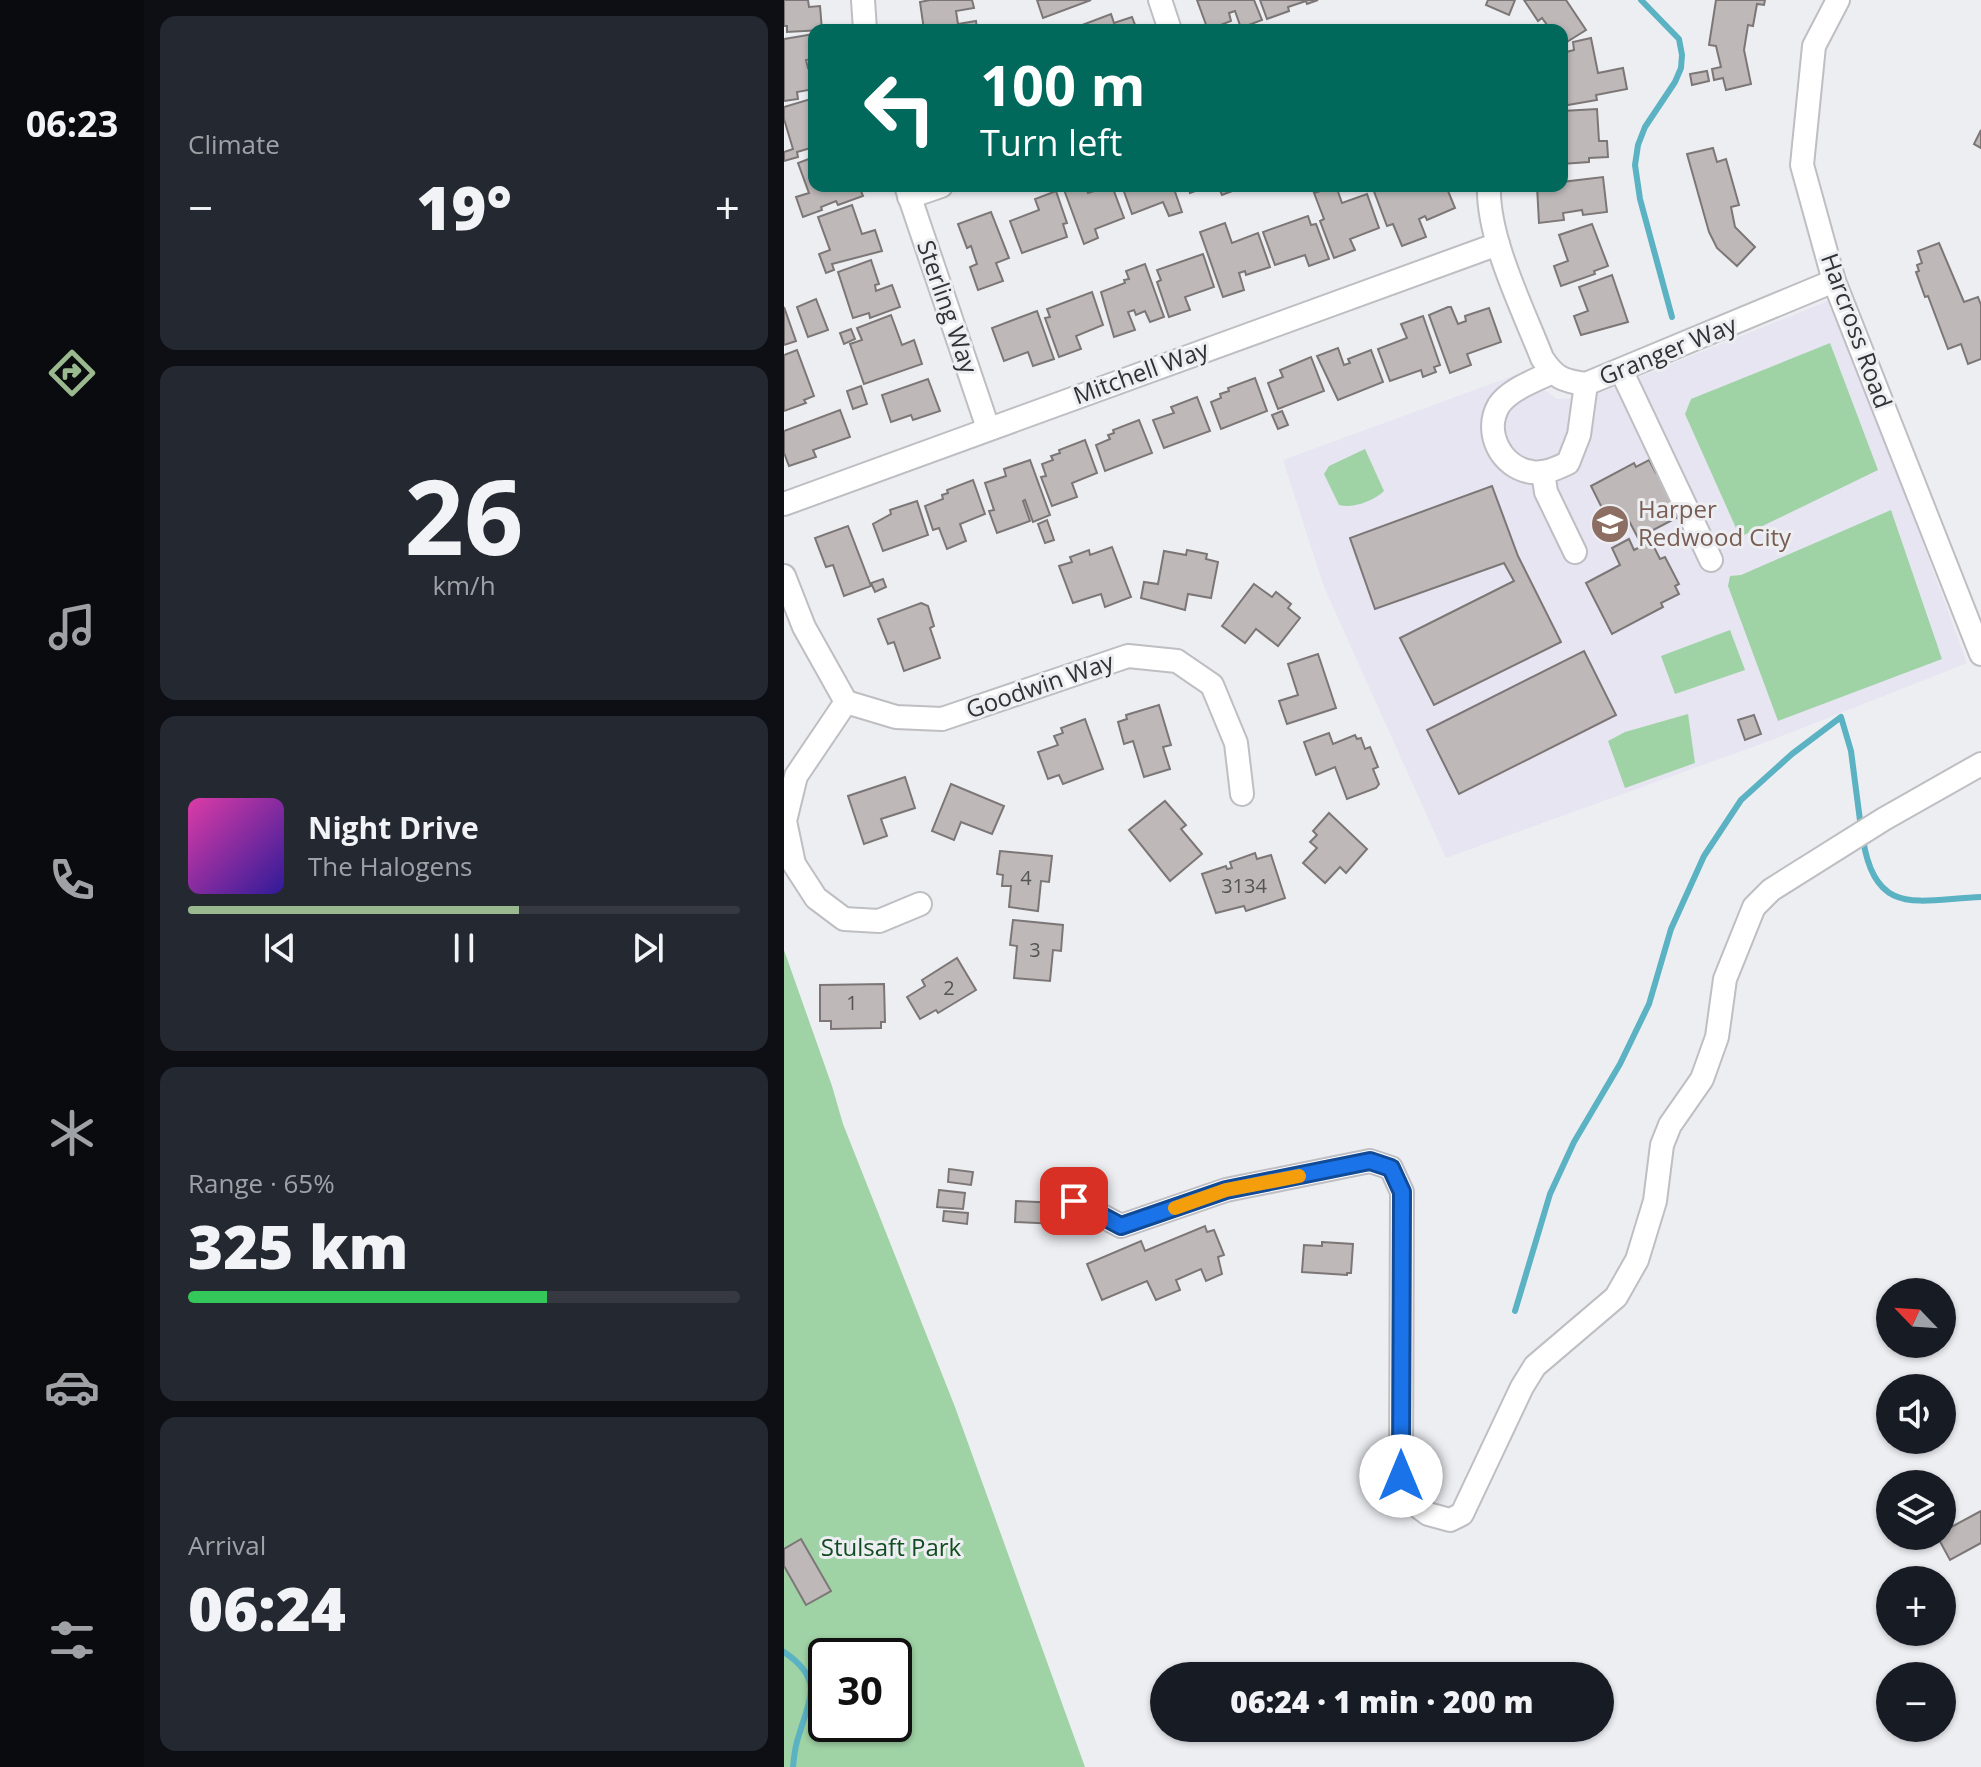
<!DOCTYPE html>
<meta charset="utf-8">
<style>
body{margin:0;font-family:"Open Sans",sans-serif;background:#242831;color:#f1f3f6;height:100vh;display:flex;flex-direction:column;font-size:30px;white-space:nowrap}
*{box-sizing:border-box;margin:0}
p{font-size:26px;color:#9ea1a6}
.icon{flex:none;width:44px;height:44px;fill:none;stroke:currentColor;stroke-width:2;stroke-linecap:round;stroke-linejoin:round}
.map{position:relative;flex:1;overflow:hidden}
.panel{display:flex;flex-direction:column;gap:16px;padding:16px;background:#0d0f14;width:640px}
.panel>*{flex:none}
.hud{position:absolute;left:24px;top:24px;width:760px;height:168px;border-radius:16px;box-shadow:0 2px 6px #0004;background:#00695c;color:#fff;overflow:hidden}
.needle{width:52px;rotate:295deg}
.buttons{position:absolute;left:1092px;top:1278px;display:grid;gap:16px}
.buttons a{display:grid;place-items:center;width:80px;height:80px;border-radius:50%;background:#171b24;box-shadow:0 2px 6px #0004;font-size:40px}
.speed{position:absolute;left:24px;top:1638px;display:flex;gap:16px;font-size:40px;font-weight:700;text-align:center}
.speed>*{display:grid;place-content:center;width:104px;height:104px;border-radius:50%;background:#171b24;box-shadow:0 2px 6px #0004;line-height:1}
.speed .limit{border:4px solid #111;border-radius:12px;background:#fff;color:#111}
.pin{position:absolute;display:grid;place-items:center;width:68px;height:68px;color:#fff;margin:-34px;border-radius:16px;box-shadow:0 4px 12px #0006}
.me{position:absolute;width:88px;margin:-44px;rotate:0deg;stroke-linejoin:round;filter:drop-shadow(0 0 6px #0008)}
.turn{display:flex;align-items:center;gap:28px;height:168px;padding:0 40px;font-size:36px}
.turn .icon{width:104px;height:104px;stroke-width:2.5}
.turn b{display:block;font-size:56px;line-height:68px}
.big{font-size:60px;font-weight:800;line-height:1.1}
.panel .card{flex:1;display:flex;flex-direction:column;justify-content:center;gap:12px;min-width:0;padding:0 28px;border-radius:16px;background:#242831}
.panel .dial{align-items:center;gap:0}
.dial b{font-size:104px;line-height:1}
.song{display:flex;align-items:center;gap:24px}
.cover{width:96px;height:96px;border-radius:12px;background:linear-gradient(135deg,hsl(320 70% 55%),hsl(250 70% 35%))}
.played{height:8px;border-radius:4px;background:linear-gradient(90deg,#9ab98f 60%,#363941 60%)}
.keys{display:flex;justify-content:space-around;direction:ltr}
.heat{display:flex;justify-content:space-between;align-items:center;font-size:44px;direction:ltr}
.charge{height:12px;border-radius:6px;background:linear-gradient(90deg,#34c759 65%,#363941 0)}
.trip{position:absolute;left:366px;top:1662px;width:464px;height:80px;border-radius:40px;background:#171b24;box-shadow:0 2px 6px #0004;font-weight:800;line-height:80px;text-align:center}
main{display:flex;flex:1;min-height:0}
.tabs{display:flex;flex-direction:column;width:144px;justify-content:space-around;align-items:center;background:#090b0e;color:#9ea1a6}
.tabs .icon{width:56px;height:56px}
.tabs .current{color:#9ab98f}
.tabs b{font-size:36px;color:#f1f3f6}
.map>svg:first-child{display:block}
.built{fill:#e6e5f1}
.green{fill:#9fd3a5;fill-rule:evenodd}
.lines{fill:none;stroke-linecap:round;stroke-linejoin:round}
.stream{stroke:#5bb2c3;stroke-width:6}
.building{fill:#beb9b8;stroke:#7c7776;stroke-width:2}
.minor-casing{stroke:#bebec3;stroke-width:26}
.minor{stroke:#fff;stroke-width:22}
.route-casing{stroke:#114b97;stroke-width:20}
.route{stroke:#1a73e8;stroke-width:14}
.slow{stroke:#f59e0b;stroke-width:14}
.labels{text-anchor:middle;stroke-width:6;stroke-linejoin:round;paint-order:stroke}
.number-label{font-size:20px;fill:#555455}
.street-label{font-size:24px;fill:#323234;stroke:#edeef2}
.education-label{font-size:24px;fill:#785e54;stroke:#edeef2;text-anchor:start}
.park-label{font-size:24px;fill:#124c20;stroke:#edeef2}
</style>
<main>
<nav class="tabs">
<b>06:23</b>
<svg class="icon current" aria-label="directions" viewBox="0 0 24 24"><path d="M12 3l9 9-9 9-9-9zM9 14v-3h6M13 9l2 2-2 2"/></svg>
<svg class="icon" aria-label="music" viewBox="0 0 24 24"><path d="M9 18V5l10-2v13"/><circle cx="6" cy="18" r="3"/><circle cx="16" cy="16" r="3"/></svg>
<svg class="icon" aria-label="phone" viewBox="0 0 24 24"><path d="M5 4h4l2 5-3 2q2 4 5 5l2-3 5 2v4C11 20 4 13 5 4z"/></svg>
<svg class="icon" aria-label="climate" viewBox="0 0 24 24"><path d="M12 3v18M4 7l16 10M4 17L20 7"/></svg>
<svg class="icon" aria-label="car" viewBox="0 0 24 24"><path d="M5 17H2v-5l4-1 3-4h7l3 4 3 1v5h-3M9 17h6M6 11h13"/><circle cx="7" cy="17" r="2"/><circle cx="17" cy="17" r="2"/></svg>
<svg class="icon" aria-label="filters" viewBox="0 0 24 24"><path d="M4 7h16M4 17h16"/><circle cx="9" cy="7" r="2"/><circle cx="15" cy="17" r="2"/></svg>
</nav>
<section class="panel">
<div class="card"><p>Climate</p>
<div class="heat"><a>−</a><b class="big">19°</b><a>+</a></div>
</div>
<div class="card dial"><b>26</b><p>km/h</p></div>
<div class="card">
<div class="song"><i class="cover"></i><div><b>Night Drive</b><p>The Halogens</p></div></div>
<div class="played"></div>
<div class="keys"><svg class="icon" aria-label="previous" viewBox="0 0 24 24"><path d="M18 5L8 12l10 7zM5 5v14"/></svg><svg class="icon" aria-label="pause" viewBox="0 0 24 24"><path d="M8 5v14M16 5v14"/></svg><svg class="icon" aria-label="next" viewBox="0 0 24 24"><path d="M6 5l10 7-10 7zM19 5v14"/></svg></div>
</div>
<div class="card"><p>Range · 65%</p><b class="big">325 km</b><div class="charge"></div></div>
<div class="card"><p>Arrival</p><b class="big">06:24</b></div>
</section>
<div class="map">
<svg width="1197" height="1767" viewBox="0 0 1197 1767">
<rect width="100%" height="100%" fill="#edeef2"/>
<polygon class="built" points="1049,299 1183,663 985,741 662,858 540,587 499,460 737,373 773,399 803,398"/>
<g class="green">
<polygon points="1046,343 1094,470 956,537 901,414 907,399"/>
<path d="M581 449 600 491C590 501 568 509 555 505L540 474 545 466Z"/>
<polygon points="1107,510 1158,659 994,721 944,586 946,576 957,575"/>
<polygon points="946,630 961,670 891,694 877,656"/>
<polygon points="904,714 911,763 841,788 824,741 841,732"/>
<path d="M0 950 48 1086 59 1124 171 1407 301 1767H0ZM42 1656H110V1724H42Z"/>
</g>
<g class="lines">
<g class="stream">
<polyline points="857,0 895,39 898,55 897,68 891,82 861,127 854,145 851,165 856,199 888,317"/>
<path d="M1079 839C1091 919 1136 899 1197 897"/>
<polyline points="731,1311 766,1194 790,1142 836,1064 865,1004 887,929 920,856 957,800 1008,754 1057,717 1067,751 1077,828"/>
<path d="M0 1652C40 1679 26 1697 15 1735 11 1745 10 1756 9 1767"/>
</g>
</g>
<g class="building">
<polygon points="0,0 24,0 25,7 36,6 38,30 3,32 3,26 0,26"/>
<polygon points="146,0 188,0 190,8 172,11 174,24 192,21 193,30 140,30 136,2"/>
<polygon points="253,0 307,0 259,18"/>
<polygon points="413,0 470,0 478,20 457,28 451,11 445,13 447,21 424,30"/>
<polygon points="476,0 534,0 523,4 522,1 504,7 505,11 483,19"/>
<polygon points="704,0 731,0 725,15 702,5"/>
<polygon points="740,0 782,0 802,30 778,45 778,30 755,30 763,25 758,18 754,21"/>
<polygon points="932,0 981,0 980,5 973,4 969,26 964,25 960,50 967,84 942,90 939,78 930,80 928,69 937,67 932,46 925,45"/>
<polygon points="327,14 330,23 348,17 353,30 300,30 298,25"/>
<polygon points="30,34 30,59 22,60 24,68 30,67 30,89 13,92 14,99 0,101 0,39"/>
<polygon points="807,38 814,73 839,68 843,89 812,95 813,100 778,106 778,53 790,50 789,42"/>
<polygon points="923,71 925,81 908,85 906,74"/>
<polygon points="30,98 30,147 13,152 14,157 0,161 0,152 9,149 0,119 0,107"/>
<polygon points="813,109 815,141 823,141 824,157 805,158 805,162 778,164 778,111"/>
<polygon points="1197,130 1197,148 1190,144"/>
<polygon points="929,148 933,162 942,159 955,205 947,207 951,227 971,247 953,266 933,248 925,232 903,154"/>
<polygon points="30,157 30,186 75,186 79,196 54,205 52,201 37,207 38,210 19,217 12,197 25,193 14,163"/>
<polygon points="819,177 823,212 799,215 798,210 779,213 780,220 755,223 753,186 778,186 778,182"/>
<polygon points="301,186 304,193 313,190 312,186 328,186 340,218 311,229 314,238 300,244 279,187"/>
<polygon points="338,186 389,186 398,212 385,216 379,202 348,214"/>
<polygon points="404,186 425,186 406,193"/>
<polygon points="434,186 456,186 456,188 438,195"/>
<polygon points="552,186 558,203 583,194 595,228 566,239 571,250 550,258 536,221 540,219 530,193"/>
<polygon points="588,186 610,186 611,189 618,186 620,190 631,186 662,186 671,208 643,220 641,216 635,219 642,237 618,246 609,224 603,226"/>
<polygon points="272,191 283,223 279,224 283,237 238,253 226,221 255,210 251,199"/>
<polygon points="68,205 78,234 91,230 98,251 48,264 50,270 42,273 35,254 46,250 34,217"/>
<polygon points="207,212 225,258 212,263 219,281 194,290 186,267 193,264 187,246 183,248 174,224"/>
<polygon points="524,216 527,225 532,224 545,259 525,266 521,255 491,265 479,232"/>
<polygon points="441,223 448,243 474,233 486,267 462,275 461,271 455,273 460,290 439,297 416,232"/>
<polygon points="808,224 824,266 810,271 811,274 777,286 770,266 784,261 775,235"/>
<polygon points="1155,243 1180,302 1194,297 1197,305 1197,359 1184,364 1177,344 1164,349 1144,296 1141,297 1132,272 1135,271 1133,265 1138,263 1134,251"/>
<polygon points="419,254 430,287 401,297 406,310 385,317 373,282 377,280 373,270"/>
<polygon points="87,260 95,284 91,285 92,291 108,285 116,307 86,318 85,313 69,318 54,272"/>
<polygon points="361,264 380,317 366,322 361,311 352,315 350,310 344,312 351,330 330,337 317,292 341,283 340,280 345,279 342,271"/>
<polygon points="828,275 844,322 797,335 790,316 804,311 795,287"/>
<polygon points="308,292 319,325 292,336 297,349 275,357 261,318 266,317 263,309"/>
<polygon points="32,299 44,330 24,337 13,307"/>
<polygon points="0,307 12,341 0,345"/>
<polygon points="664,307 667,307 674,324 682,321 681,316 705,308 717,342 683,354 687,365 666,373 645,315"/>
<polygon points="253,311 270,359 249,366 244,352 220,361 208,328"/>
<polygon points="107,315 118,345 130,340 138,364 80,384 66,344 78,340 73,328"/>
<polygon points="639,316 656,365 650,367 652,372 639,377 637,370 606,381 594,349 623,338 617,324"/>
<polygon points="67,329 71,339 60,344 56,333"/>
<polygon points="554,348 560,365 566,363 564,359 587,350 599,382 554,400 533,356"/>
<polygon points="13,350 30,396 20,400 22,403 0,411 0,355"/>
<polygon points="527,357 540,391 494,409 484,383 499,377 496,370"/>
<polygon points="471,378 483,411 437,429 427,402 437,398 436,394 445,391 444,388"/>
<polygon points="144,379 156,411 129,420 127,415 107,422 98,395"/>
<polygon points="77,386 83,404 69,409 63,391"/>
<polygon points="413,397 426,431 380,448 369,420 390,413 387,407"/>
<polygon points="56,410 66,437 29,450 32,457 5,466 0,453 0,431"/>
<polygon points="498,411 504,425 494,429 488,415"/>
<polygon points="355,420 368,453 321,471 312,445 326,439 324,435 330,433 329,430"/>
<polygon points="301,440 313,473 288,483 293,497 268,506 257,477 262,476 258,464 269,460 267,456 276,453 275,450"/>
<polygon points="246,460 266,515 249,522 241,500 239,501 246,521 213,533 205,511 210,510 201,483 222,476 220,469"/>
<polygon points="865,460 872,473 875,472 898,515 854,538 844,519 828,528 807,486 850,463 852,467"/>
<polygon points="189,480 201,514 176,524 182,541 163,549 155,528 149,530 141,506 159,499 158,495 164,493 163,490"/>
<polygon points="708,486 734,556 777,642 650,705 616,638 730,581 720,563 591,609 566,538"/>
<polygon points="133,501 144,535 99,551 89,524 107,514 106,510"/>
<polygon points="263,520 270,540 261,543 254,524"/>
<polygon points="64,526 87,586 60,596 49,565 42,567 31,538"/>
<polygon points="845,539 850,550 867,541 876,559 881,557 895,584 891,586 895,594 877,603 879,607 828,634 802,583 836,565 828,548"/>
<polygon points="328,547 347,597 321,607 317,594 289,603 275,566 288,562 286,557 305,550 306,555"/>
<polygon points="403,550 423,554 422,559 434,562 427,598 404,594 401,610 357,598 360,582 374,584 380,551 402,555"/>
<polygon points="99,579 102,587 91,592 87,583"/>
<polygon points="470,584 488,597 492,592 507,604 504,608 516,618 494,646 472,629 461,643 438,626"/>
<polygon points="137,603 144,606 150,626 146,628 156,658 120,671 110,642 104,644 94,619"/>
<polygon points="800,651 832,715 675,794 643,730"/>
<polygon points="534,654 552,708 503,724 495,701 514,695 504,664"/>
<polygon points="375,705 387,745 379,747 386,769 360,777 349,741 340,744 334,722 343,719 342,715"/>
<polygon points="970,715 977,734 961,740 954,720"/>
<polygon points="301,719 319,769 279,784 275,775 264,779 254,752 274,745 270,736 279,733 277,728"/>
<polygon points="545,733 549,744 571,735 573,739 577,738 581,749 586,747 594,767 589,769 595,784 592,788 563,799 551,767 532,775 520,742"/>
<polygon points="121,777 131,808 97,819 103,836 80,844 64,796"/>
<polygon points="167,784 220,806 208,834 177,822 170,840 148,831"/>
<polygon points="381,801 402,825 397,829 418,854 386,881 345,830"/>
<polygon points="545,813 583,849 562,873 556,867 541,883 519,863 533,848 526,842 533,835 529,831"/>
<polygon points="216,851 268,856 265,882 257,881 254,911 225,907 227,886 218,886 219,875 213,874"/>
<polygon points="471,853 473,859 487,855 501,898 462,911 460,906 432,913 418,874 442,866 443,869 448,868 446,862"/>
<polygon points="229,920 279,925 277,951 269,950 266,981 230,978 233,946 226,945"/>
<polygon points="173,958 192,990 154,1013 152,1010 136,1019 123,997 141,986 138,980"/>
<polygon points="100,984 101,1022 97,1022 97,1028 47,1029 47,1021 36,1021 36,985"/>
<polygon points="165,1169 189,1172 187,1185 164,1182"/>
<polygon points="155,1190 181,1193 179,1209 153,1207"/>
<polygon points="232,1201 275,1203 274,1224 231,1222"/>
<polygon points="160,1211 184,1213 183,1224 159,1221"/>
<polygon points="421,1226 423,1232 430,1230 440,1255 434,1257 438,1274 422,1281 417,1269 392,1280 396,1290 372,1300 363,1281 318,1300 303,1264 357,1241 361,1251"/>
<polygon points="538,1242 569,1244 567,1273 563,1273 563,1275 518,1272 520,1245 538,1246"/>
<polygon points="1197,1511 1197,1543 1166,1560 1153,1536 1158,1536 1158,1532"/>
<polygon points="17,1539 47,1591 22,1605 0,1566 0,1549"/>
</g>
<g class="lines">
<g class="minor-casing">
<g id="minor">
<polyline points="79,0 81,30"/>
<polyline points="376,0 386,30"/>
<polyline points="1054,0 1030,46 1018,165 1050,281 1197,654"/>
<polyline points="122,186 204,428"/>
<path d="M705 186C703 238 739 309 758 358 771 378 779 381 802 384L1050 281"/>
<polyline points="125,197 157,186"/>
<polyline points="837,370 927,560"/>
<path d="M768 372C751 381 726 389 715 405 699 432 717 468 748 472 761 474 773 468 784 463L795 435 802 384"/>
<polyline points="759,472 762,492 791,552"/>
<polyline points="0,504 714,244"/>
<polyline points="0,576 20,627 62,702"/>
<polyline points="62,702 112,717 158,719 344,656 393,661 428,685 452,743 458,794"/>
<polyline points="62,702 12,776 1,821 10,864 32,898 60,919 95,921 136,904"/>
<polyline points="290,1201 337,1226 442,1190 586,1161 607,1168 618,1192 617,1476 623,1498 644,1514 666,1520 678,1514 738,1387 751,1366 832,1297 853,1260 871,1201 878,1145 886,1125 918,1079 933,1037 941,979 970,907 987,890 1100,819 1197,764"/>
</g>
</g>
<use href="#minor" class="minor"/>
</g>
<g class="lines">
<g class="route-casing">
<polyline id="route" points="290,1201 337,1226 442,1190 586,1161 607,1168 618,1192 617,1476"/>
</g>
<use href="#route" class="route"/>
<polyline class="slow" points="391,1208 442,1190 515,1176"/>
</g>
<defs>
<g id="school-disc" transform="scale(2)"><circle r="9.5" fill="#8d6e63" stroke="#edeef2"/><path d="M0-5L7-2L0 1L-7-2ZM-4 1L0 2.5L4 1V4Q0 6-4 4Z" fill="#fff"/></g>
</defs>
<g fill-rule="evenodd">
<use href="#school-disc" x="826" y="524"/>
</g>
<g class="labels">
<g class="number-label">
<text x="242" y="885">4</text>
<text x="460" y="893">3134</text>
<text x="251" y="957">3</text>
<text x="165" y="995">2</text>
<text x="68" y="1010">1</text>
</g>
<g class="street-label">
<text transform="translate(163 307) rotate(71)" y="8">Sterling Way</text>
<text transform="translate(1072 331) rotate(70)" y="8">Harcross Road</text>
<text transform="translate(884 351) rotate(-22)" y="8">Granger Way</text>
<text transform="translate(357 373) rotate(-20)" y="8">Mitchell Way</text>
<text transform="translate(256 686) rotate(-19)" y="8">Goodwin Way</text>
</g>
<g class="education-label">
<text x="854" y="518">Harper<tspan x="854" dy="28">Redwood City</tspan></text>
</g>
<g class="park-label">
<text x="107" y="1556">Stulsaft Park</text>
</g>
</g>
</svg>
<div class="buttons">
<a><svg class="needle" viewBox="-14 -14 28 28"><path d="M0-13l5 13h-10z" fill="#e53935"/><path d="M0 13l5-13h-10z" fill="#9ea1a6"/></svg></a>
<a><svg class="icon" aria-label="sound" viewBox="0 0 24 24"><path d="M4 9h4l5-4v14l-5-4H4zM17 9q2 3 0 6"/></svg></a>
<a><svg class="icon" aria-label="layers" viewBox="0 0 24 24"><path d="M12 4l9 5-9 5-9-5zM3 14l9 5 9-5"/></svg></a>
<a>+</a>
<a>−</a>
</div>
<div class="speed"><div class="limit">30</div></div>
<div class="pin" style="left:290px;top:1201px;background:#d93025"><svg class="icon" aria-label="arrive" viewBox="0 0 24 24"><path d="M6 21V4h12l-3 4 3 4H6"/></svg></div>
<svg class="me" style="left:617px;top:1476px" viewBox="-20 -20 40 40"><circle r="19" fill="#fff"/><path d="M0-13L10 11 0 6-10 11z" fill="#1a73e8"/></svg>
<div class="trip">06:24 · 1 min · 200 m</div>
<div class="hud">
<div class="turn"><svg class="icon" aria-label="left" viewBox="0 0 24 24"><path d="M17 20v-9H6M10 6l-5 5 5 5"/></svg><div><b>100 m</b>Turn left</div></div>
</div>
</div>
</main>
